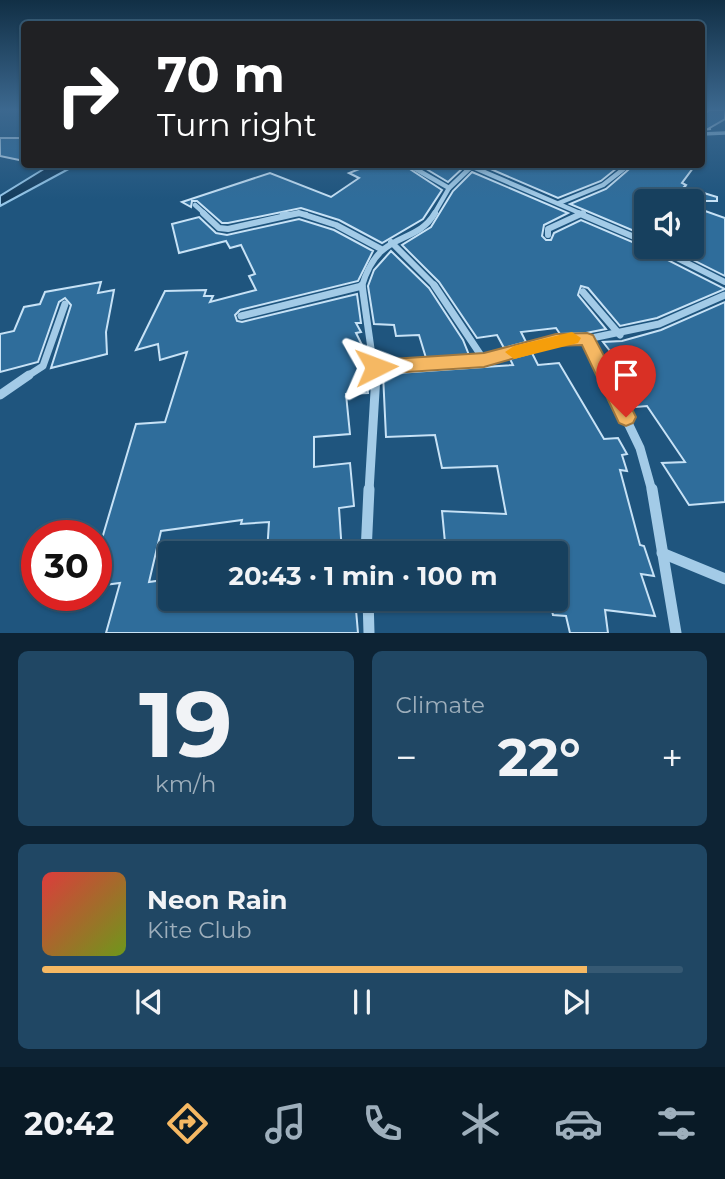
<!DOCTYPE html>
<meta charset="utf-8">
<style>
body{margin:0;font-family:Montserrat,sans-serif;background:#204764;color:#f1f3f6;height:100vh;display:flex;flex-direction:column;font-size:26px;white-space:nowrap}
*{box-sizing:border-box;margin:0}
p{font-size:23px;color:#9eafbc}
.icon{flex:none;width:38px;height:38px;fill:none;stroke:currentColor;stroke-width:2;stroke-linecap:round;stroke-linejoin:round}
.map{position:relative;height:633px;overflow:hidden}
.drawer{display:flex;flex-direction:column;gap:18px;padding:18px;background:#0d2334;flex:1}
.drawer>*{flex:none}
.guide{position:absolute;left:21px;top:21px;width:684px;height:147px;border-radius:7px;box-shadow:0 2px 5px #0004,0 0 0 2px #365973;background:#202124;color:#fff;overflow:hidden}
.tools{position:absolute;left:634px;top:189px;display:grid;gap:14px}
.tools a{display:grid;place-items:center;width:70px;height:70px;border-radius:7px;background:#17405e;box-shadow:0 2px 5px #0004,0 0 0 2px #365973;font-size:35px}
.speed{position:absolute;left:21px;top:520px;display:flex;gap:14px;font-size:35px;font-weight:700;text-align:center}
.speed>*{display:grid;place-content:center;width:91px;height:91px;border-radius:50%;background:#17405e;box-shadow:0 2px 5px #0004,0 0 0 2px #365973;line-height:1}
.speed .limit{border:10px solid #d22;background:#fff;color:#111}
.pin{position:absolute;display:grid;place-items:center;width:60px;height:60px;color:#fff;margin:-72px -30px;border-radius:50% 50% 50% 0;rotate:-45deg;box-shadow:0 0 7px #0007}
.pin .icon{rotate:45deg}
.me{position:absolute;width:77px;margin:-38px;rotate:87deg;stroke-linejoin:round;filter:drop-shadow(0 0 5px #0008)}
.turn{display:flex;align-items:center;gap:24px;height:147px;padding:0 21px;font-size:32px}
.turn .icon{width:91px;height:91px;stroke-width:2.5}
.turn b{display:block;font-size:49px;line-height:60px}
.big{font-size:52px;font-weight:700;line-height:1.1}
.drawer .widget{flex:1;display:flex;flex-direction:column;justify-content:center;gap:10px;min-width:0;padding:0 24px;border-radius:10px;background:#204764}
.drawer .dial{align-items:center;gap:0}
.dial b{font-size:91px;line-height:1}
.song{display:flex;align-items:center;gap:21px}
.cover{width:84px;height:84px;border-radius:10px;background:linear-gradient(135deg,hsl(0 70% 55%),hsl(80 70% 35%))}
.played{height:7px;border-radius:4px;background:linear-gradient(90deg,#f5b863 85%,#365973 85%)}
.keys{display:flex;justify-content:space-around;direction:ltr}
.heat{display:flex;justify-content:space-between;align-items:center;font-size:38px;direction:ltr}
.drawer .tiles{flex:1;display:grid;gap:18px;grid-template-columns:1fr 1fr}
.widget:last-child{grid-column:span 2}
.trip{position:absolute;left:158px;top:541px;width:410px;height:70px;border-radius:7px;background:#17405e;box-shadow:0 2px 5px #0004,0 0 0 2px #365973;font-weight:700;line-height:70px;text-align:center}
.dock{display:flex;height:112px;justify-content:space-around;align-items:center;background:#091a26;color:#9eafbc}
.dock .icon{width:49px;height:49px}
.dock .active{color:#f5b863}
.dock b{font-size:32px;color:#f1f3f6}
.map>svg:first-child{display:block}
.water{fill:#153d5d;stroke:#96c7e9;stroke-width:2}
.building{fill:#2f6d9b;stroke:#c7e2f6;stroke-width:2}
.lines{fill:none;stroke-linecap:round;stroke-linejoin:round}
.minor-far5{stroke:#a3cbe7;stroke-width:3.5}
.minor-far4{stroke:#a3cbe7;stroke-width:4.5}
.minor-far3{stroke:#a3cbe7;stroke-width:6}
.minor-far2{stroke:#a3cbe7;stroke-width:7}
.minor-far1{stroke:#a3cbe7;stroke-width:9}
.minor{stroke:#a3cbe7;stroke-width:11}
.route{fill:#f5b863;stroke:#9f7840;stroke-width:2}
.slow{fill:#f59e0b}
</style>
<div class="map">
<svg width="725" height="633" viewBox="0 0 725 633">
<rect width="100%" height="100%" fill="#1f557e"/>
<polygon class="water" points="52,164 76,165 0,206 0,196"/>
<g class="building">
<polygon points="709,110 725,110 725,119 708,129 711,129 702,130 702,116"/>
<polygon points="0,138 24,138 24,161 0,156"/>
<polygon points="372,164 402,164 442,190 423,219 382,243 339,220 301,208 228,223 222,223 197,201 192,201 191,207 182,202 270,173 331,197 359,178 349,173"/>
<polygon points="418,164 463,164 464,167 448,182"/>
<polygon points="479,164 622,164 601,181 558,198"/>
<polygon points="635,164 696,164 682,183 686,185 684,187 717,197 717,201 646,201 646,236 570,204 606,189"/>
<polygon points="472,172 568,213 544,225 542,236 546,240 551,240 554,233 581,220 644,247 649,247 652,252 725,289 657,318 620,326 588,288 581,286 578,295 606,329 586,333 560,334 556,328 521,332 526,342 504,348 497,335 477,338 439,282 402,245 431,227 453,191"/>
<polygon points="691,206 725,218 725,276 667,247 691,247"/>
<polygon points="199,217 216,233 227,235 299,219 334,230 373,251 358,281 240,310 235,315 237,321 242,322 357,294 361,323 356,323 361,332 356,333 365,351 368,393 346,394 350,434 314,437 314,467 350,463 354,506 339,508 342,553 267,553 269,522 241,524 242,520 161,531 149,582 170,579 170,598 355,598 358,633 106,633 120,583 96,586 96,542 101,542 136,424 165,422 187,352 160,360 158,344 136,350 165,291 206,290 204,296 213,296 210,302 256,290 249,276 255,274 241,245 230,248 226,241 179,253 172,224"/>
<polygon points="391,251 429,288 463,340 469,355 426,358 419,335 396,336 394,325 374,324 368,286 374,270"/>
<polygon points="101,282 98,293 114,290 106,332 107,354 51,368 71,305 65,298 59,302 38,362 0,372 0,334 14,331 24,307 40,304 45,292"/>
<polygon points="725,302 725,502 689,505 662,463 685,462 647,406 636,407 609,365 620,364 603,342 622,341 661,330"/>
<polygon points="532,353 538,365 559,363 604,439 618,438 627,454 622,455 627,471 620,470 640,545 644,546 654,576 641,574 655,616 605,610 608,633 570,633 566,616 553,615 549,598 555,598 555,553 446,553 442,511 506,514 497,466 442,468 435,435 386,437 383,374 513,365 510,359"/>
</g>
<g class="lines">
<polyline class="minor-far5" points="702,134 725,133"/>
<g class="minor-far4">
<polyline points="407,164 449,188"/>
<polyline points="468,165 582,214"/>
<polyline points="559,203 603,185 630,164"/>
<polyline points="195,205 205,214"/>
<polyline points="282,214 306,214"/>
<polyline points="434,214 449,188 472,166"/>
<polyline points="580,214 583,213"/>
</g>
<g class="minor-far3">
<polyline points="203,213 219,228 228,229 299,213 336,225 381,249"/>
<polyline points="578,213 646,242"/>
<polyline points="548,235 548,229 583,213"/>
<polyline points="391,242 435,286"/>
<polyline points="655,247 725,282"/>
<path d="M362 286C379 228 415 247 435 213"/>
</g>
<g class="minor-far2">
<polyline points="362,285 375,377"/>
<polyline points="434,285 484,360"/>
<polyline points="583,292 620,335"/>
<polyline points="241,316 362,286"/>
<polyline points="376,367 484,360 556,340 587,339"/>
<polyline points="26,377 43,366 65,304"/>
<polyline points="606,377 587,339 659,324 725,295"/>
</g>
<g class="minor-far1">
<polyline points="605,375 640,448 652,491"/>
<polyline points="0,395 29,375"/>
<polyline points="369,491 376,375"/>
</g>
<g class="minor">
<polyline points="652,489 676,633"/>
<polyline points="366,553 369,489"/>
<polyline points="662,553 725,579"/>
<polyline points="368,598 369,633"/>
</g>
</g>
<linearGradient id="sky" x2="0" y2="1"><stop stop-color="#112f45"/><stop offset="0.55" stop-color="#3c688f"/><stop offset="1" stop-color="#3c688f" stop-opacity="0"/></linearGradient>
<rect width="725" height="199" fill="url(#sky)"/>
<polygon class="route" points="587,333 593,335 633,411 636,417 633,423 626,426 619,423 582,345 556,346 484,367 376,374 367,367 376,360 484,353 556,334"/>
<polygon class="slow" points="572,332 581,338 578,343 514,359 505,352 514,346"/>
</svg>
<div class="tools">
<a><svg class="icon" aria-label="sound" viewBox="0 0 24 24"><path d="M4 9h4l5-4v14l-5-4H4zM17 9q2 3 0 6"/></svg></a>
</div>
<div class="speed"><div class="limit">30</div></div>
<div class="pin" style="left:626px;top:417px;background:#d93025"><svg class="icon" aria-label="arrive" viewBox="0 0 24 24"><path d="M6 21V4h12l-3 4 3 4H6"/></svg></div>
<svg class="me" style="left:376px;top:367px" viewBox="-20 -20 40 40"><path d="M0-17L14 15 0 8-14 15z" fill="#f5b863" stroke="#fff" stroke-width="4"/></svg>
<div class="trip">20:43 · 1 min · 100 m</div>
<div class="guide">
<div class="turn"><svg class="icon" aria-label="right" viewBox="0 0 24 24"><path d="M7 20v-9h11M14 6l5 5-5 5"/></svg><div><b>70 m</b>Turn right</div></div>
</div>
</div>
<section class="drawer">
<div class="tiles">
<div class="widget dial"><b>19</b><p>km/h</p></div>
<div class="widget"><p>Climate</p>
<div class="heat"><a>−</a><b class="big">22°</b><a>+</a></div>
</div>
<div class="widget">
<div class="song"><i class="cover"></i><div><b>Neon Rain</b><p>Kite Club</p></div></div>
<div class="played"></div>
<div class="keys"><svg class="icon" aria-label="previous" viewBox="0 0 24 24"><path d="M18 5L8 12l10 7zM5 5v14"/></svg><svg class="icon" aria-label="pause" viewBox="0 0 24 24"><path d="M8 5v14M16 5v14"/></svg><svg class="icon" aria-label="next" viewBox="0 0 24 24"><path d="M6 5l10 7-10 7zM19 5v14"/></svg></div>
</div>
</div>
</section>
<nav class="dock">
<b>20:42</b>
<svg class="icon active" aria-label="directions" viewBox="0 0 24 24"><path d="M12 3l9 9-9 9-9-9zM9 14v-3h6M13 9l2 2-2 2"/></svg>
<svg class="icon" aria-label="music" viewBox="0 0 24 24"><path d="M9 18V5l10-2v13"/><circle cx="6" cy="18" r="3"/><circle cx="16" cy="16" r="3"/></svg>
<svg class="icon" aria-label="phone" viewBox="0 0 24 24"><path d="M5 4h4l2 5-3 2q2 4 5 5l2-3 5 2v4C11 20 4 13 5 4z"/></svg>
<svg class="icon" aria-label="climate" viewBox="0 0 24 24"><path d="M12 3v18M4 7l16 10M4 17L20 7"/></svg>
<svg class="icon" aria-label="car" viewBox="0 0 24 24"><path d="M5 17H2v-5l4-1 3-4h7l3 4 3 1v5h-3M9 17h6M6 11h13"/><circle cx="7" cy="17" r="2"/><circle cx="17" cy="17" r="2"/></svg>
<svg class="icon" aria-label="filters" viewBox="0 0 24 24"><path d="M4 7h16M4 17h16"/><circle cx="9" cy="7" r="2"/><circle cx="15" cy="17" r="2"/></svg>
</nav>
